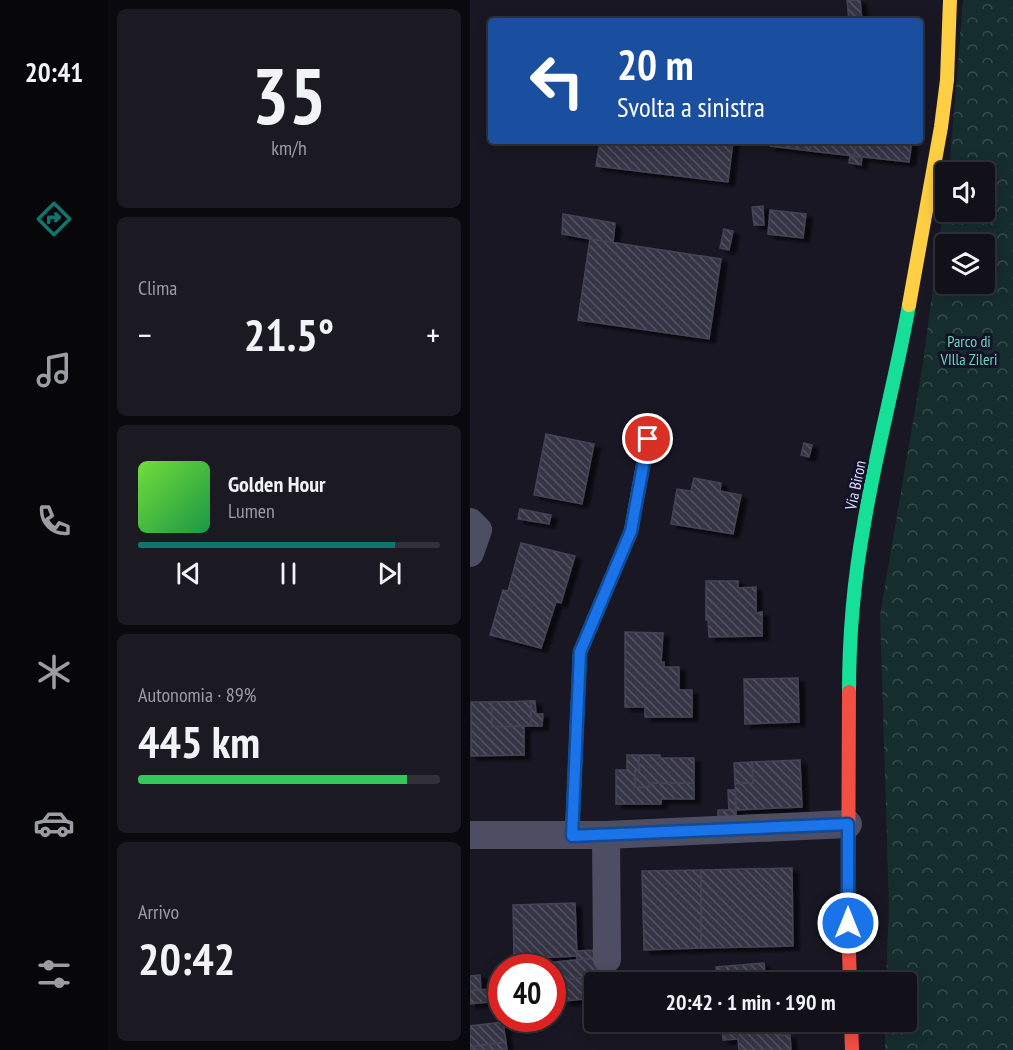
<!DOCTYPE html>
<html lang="it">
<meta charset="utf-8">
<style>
body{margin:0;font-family:"PT Sans Narrow",sans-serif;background:#1b1a23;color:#f1f3f6;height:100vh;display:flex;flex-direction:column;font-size:22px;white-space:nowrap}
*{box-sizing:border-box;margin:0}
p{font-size:20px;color:#9c9da2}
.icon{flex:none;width:33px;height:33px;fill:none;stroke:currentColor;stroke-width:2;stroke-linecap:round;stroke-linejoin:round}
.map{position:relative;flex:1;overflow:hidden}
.panel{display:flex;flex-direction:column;gap:9px;padding:9px;background:#0a090e;width:362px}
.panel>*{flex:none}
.guide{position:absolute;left:18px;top:18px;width:435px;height:126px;border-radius:6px;box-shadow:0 3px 15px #0003,0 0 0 2px #313139;background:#1a4fa0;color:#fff;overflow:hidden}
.fabs{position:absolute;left:465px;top:162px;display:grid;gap:12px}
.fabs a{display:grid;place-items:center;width:60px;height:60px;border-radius:6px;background:#12111a;box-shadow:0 3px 15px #0003,0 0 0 2px #313139;font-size:30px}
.speed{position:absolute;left:18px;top:954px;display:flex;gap:12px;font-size:30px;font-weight:700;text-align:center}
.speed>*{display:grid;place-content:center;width:78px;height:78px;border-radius:50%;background:#12111a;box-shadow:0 3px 15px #0003,0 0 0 2px #313139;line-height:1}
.speed .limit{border:9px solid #d22;background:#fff;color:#111}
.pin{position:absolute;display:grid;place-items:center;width:51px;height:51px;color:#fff;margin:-26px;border:3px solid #fff;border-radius:50%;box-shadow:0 2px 6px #0007}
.me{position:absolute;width:66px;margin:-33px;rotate:0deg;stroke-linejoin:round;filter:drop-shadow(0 0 4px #0008)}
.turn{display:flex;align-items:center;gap:21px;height:126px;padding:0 30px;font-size:27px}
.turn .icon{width:78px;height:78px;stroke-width:2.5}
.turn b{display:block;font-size:42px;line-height:51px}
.big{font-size:45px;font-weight:700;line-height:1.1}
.panel .widget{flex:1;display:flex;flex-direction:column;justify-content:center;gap:9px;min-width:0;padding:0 21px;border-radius:9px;background:#1b1a23}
.panel .dial{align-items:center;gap:0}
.dial b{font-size:78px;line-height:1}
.song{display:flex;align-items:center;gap:18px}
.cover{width:72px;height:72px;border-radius:9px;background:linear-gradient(135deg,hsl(100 70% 55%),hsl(140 70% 35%))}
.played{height:6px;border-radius:3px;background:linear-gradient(90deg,#0f766e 85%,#313139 85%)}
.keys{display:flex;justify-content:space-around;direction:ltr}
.heat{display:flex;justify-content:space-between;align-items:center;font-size:33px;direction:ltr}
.charge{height:9px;border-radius:4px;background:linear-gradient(90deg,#34c759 89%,#313139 0)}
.trip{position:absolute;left:114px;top:972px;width:333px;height:60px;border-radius:6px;background:#12111a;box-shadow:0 3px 15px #0003,0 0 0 2px #313139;font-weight:700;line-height:60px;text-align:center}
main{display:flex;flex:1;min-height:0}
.dock{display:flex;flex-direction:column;width:108px;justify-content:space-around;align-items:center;background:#07070a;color:#9c9da2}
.dock .icon{width:42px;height:42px}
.dock .selected{color:#0f766e}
.dock b{font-size:27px;color:#f1f3f6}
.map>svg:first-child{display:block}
.forest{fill:url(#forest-crowns);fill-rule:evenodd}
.building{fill:url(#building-back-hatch);stroke:#454356;stroke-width:1.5;filter:url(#shadow)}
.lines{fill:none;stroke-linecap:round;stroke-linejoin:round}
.street{stroke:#4d4d63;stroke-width:28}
.fast{stroke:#16e098;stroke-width:14}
.slow{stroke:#ffcf43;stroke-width:14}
.jam{stroke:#f24e42;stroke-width:14}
.route-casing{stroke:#114b97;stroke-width:15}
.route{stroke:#1a73e8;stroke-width:10}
.labels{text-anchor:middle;stroke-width:6;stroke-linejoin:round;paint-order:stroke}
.park-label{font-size:16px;fill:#6dd7b4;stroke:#141228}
.street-label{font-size:16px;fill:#dddcfc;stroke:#141228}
</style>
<main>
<nav class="dock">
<b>20:41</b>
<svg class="icon selected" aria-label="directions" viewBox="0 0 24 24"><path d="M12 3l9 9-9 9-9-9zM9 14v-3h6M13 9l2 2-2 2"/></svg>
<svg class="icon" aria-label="music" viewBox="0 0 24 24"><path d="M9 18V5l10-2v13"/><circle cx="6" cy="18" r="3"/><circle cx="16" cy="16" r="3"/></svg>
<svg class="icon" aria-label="phone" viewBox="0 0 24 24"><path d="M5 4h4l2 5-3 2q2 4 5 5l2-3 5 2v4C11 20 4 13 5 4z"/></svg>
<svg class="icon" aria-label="climate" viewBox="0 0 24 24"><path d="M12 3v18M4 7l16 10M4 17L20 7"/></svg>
<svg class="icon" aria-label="car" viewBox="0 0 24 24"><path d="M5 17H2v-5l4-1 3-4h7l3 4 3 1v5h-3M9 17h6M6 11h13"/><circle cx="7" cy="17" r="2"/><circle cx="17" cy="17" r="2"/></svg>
<svg class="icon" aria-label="filters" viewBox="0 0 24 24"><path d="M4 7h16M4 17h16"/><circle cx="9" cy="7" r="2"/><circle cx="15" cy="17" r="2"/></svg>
</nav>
<section class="panel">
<div class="widget dial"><b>35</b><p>km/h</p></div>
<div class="widget"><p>Clima</p>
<div class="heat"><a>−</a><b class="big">21.5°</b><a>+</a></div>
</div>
<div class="widget">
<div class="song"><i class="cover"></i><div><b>Golden Hour</b><p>Lumen</p></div></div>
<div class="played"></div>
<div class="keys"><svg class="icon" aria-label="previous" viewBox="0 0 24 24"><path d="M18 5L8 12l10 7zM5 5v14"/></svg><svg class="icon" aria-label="pause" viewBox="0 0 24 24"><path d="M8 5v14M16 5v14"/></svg><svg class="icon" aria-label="next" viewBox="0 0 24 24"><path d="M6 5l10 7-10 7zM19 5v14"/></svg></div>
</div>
<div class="widget"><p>Autonomia · 89%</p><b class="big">445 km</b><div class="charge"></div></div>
<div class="widget"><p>Arrivo</p><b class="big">20:42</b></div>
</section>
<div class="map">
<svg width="544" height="1050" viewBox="0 0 544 1050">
<defs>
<pattern id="forest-crowns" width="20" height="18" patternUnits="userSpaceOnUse" patternTransform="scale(1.5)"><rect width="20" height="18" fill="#162d2d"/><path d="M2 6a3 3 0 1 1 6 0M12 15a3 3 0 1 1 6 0" fill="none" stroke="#374b4c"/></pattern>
<pattern id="building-back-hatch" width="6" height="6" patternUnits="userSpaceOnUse" patternTransform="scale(1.5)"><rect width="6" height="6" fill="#363644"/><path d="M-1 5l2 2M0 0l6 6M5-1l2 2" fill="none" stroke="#535260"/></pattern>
<filter id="shadow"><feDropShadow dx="6" dy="4" stdDeviation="1.5" flood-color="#0009"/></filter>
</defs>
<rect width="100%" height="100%" fill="#181723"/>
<path class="forest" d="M493 0H543V1050H415V1022H436V982H416L419 906 410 615 453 363 475 196 476 212H514V172H479ZM476 244H514V284H476Z"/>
<g class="building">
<polygon points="377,0 390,0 392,21 379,21"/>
<polygon points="130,141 263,141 258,182 126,166"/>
<polygon points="301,141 341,141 340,151 300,146"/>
<polygon points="341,141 387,141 384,156 340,151"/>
<polygon points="387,141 442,141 439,162 384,156"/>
<polygon points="380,156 392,157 391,165 379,163"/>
<polygon points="293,206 294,225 284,225 282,207"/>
<polygon points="300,210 336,214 333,238 298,234"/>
<polygon points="93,214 145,223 143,243 92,234"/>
<polygon points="254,229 263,231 259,250 250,248"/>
<polygon points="120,239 251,259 239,339 108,320"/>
<polygon points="76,434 124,444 112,504 64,495"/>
<polygon points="334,443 342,445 339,457 331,455"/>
<polygon points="224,478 251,483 250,491 271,495 263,534 201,524 207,489 221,491"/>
<polygon points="50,509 81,515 79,524 48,519"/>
<polygon points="51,543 105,556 91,603 86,602 71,648 20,635 33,590 38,591"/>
<polygon points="236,581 268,581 268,588 286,587 286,613 292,612 292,636 239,637 238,620 236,620"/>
<polygon points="155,632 193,633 191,663 194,662 194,667 209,667 209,690 222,690 222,717 175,717 175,707 155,707"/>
<polygon points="328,678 329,722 275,724 274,679"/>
<polygon points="61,701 61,726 22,727 22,702"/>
<polygon points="61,701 65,701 66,714 73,714 72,726 61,726"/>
<polygon points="1,702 22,702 22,727 54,726 54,755 1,756"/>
<polygon points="157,755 169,755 169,771 165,771 165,787 179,787 179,783 224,783 224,799 191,799 191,804 146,804 146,770 157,770"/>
<polygon points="169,755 190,755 190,758 224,758 224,783 179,783 179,787 165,787 165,771 169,771"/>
<polygon points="330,760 332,807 266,810 265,783 283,783 282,762"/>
<polygon points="282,762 283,783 265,783 264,763"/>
<polygon points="258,790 265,790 266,810 259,810"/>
<rect x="248" y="810" width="18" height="9"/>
<polygon points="322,868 323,946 231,948 231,870"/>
<polygon points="231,870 231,948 174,950 172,871"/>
<polygon points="105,903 107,956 44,959 43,905"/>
<polygon points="126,950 126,958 107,960 107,951"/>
<polygon points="126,958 127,977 82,981 82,968 65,968 65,964"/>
<polygon points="294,963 296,982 247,982 246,967"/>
<polygon points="146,974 147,982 124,982 124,998 95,1001 92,980"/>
<polygon points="10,975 11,990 0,991 0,976"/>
<polygon points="29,988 29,1001 0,1004 0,991"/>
<polygon points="33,1022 36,1042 0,1047 0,1026"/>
<polygon points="251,1022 307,1022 308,1035 320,1035 321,1050 269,1050 268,1039 253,1040"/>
<polygon points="36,1042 37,1050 0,1050 0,1047"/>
</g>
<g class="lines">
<g class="street">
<polyline points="0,522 8,530 0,553"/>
<polyline points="0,835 136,835 378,824"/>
<polyline points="136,835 137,959"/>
</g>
<g class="fast">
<path d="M379 692C379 635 384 579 394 524 406 450 426 378 439 305"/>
<polyline points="102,836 110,652 161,531 164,514"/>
</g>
<g class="slow">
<polyline points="439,305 471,127 477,80 480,0"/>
<polyline points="164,514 178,439"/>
</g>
<g class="jam">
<polyline points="379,692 378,923 380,982"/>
<polyline points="381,1022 382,1050"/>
</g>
</g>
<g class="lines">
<g class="route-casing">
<polyline id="route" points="178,439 161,531 110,652 102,836 378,824 378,923"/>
</g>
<use href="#route" class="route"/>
</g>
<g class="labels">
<g class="park-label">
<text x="499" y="347">Parco di<tspan x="499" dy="18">VIlla Zileri</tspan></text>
</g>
<g class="street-label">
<text transform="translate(385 485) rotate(-78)" y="6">Via Biron</text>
</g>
</g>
</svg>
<div class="fabs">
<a><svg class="icon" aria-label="sound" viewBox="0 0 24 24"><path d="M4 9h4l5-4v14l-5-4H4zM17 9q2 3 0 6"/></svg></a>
<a><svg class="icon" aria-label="layers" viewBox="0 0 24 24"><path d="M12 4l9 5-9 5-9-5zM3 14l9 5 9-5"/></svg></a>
</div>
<div class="speed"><div class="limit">40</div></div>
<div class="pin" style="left:178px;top:439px;background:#d93025"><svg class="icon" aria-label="arrive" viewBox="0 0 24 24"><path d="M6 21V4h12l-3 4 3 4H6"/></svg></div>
<svg class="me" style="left:378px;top:923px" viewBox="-20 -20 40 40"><circle r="17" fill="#1a73e8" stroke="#fff" stroke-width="3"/><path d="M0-11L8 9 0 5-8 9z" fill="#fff"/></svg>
<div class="trip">20:42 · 1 min · 190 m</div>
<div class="guide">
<div class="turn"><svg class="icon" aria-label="left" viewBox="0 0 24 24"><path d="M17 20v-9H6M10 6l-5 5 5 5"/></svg><div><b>20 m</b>Svolta a sinistra</div></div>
</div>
</div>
</main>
